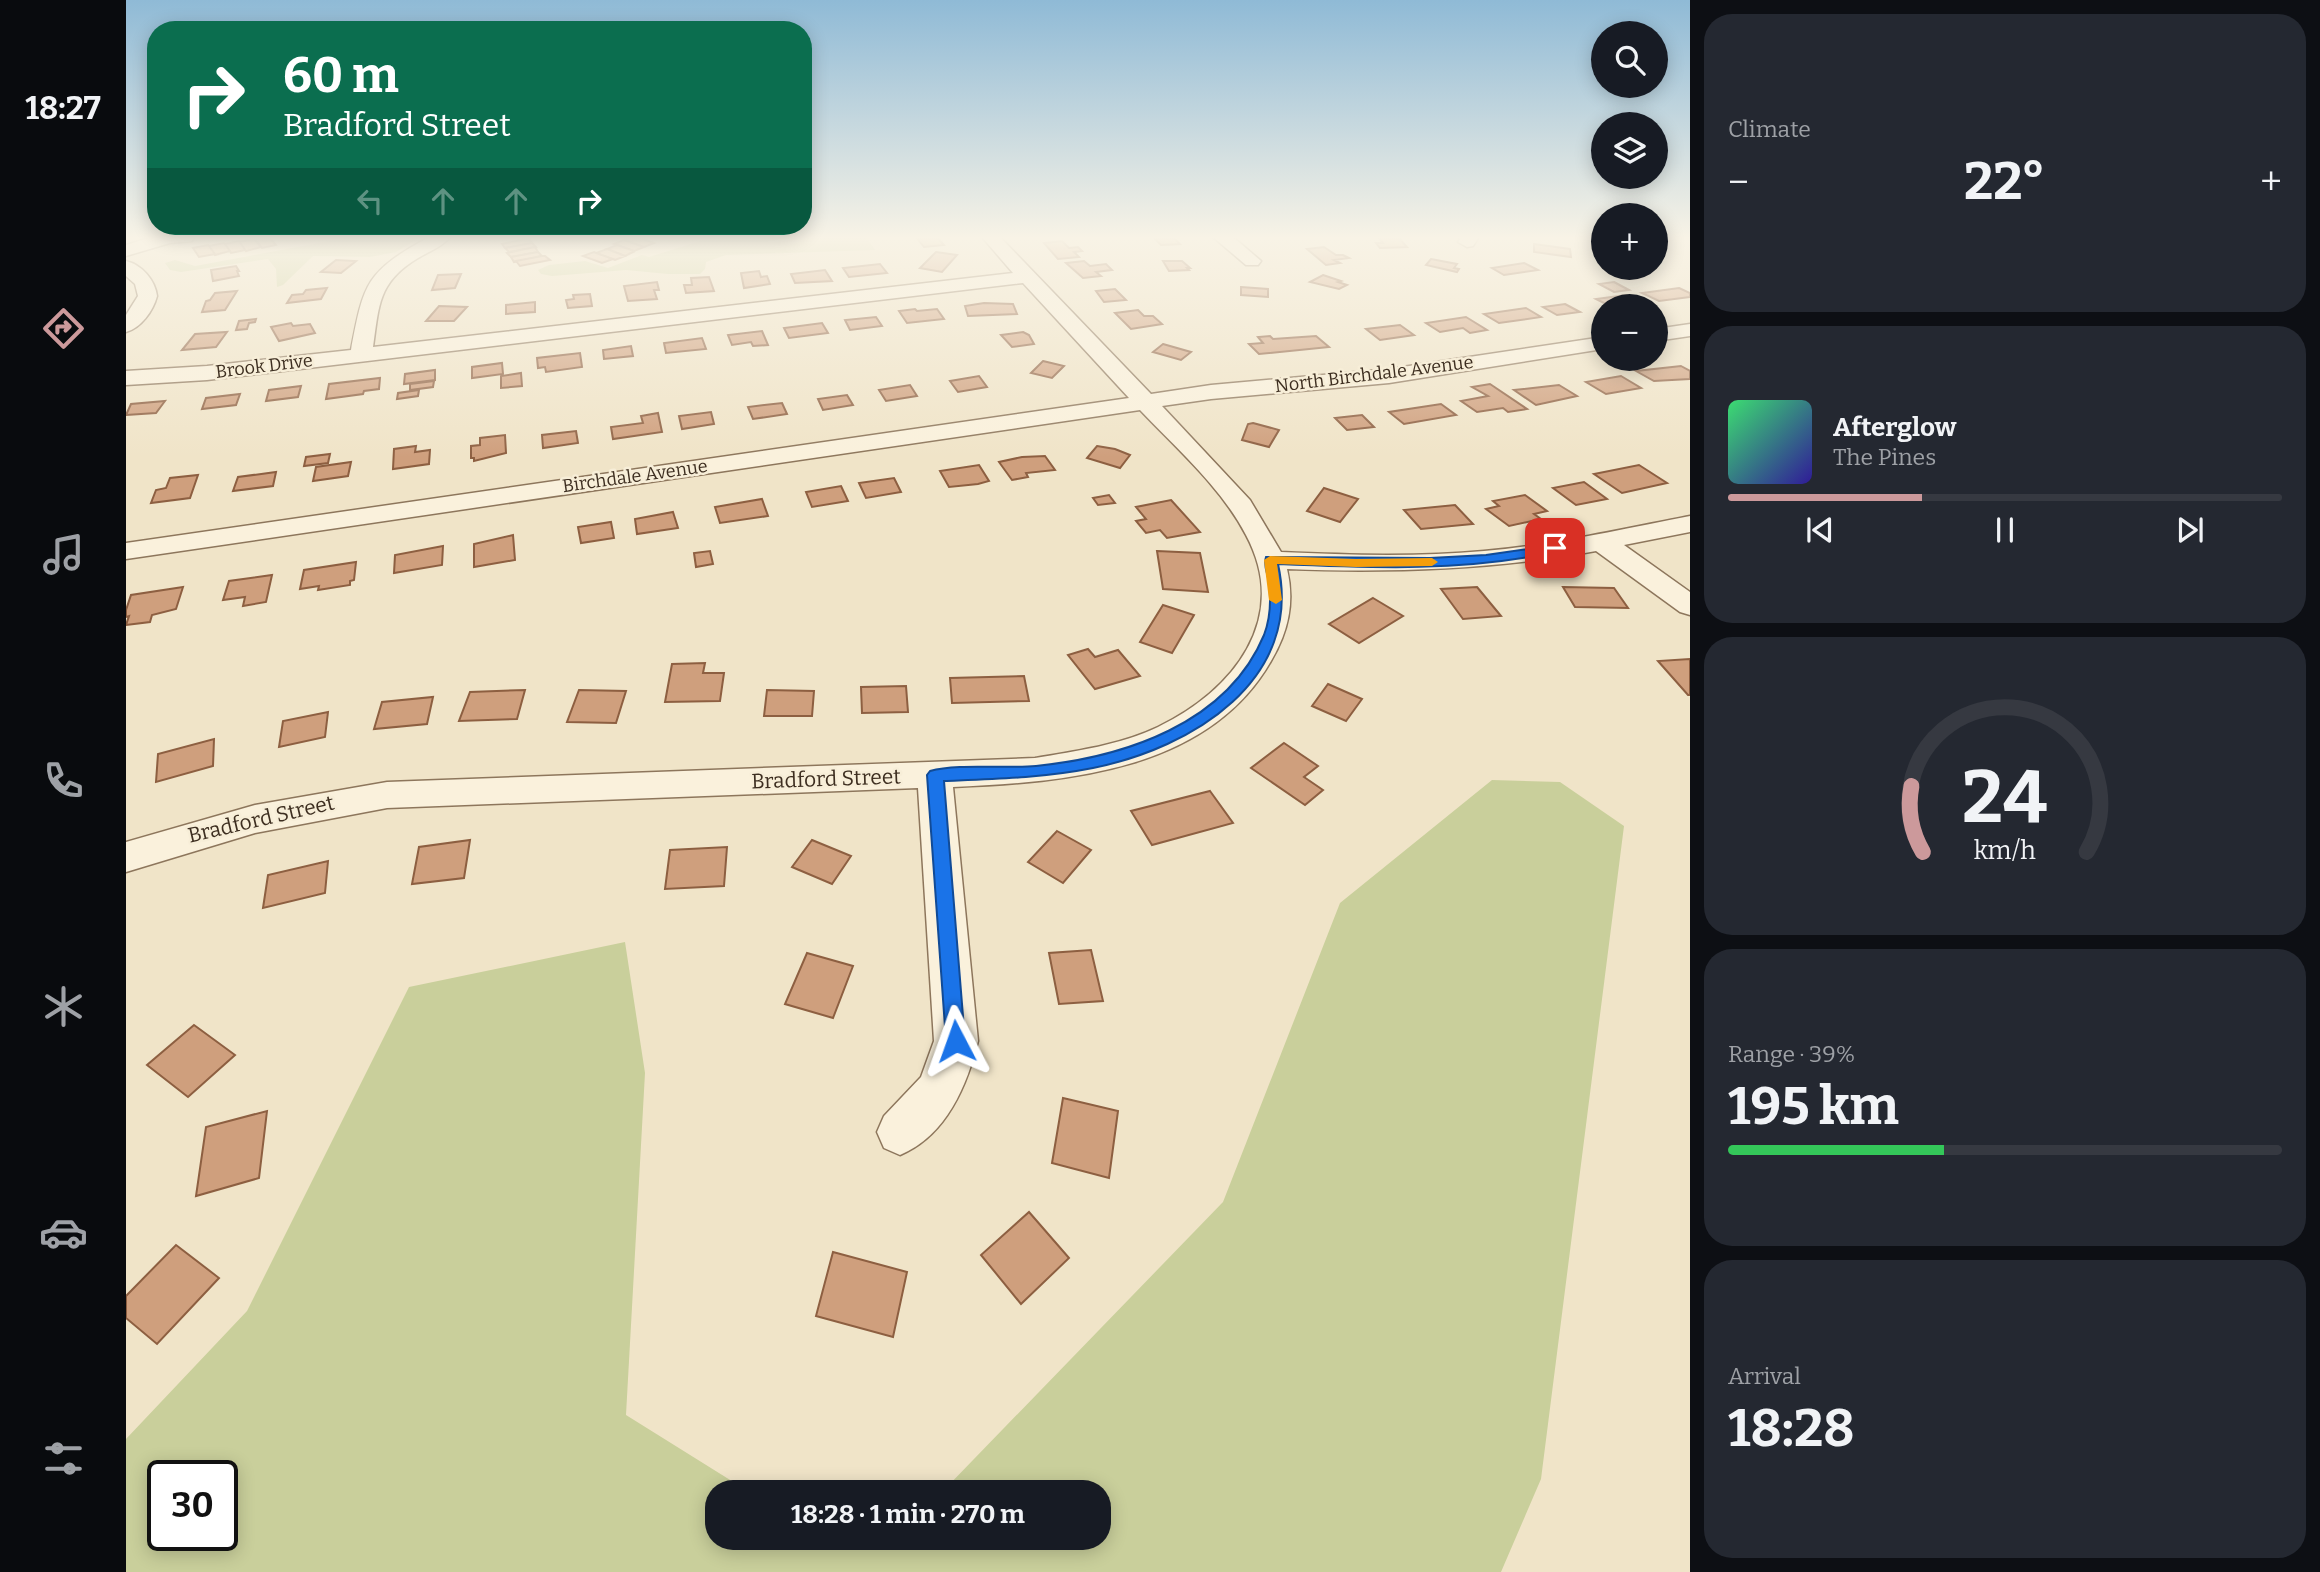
<!DOCTYPE html>
<meta charset="utf-8">
<style>
body{margin:0;font-family:Bitter,serif;background:#242831;color:#f1f3f6;height:100vh;display:flex;flex-direction:column;font-size:26px;white-space:nowrap}
*{box-sizing:border-box;margin:0}
p{font-size:23px;color:#9ea1a6}
.icon{flex:none;width:38px;height:38px;fill:none;stroke:currentColor;stroke-width:2;stroke-linecap:round;stroke-linejoin:round}
.map{position:relative;flex:1;overflow:hidden}
.side{display:flex;flex-direction:column;gap:14px;padding:14px;background:#0d0f14;width:630px}
.side>*{flex:none}
.banner{position:absolute;left:21px;top:21px;width:665px;height:214px;border-radius:28px;box-shadow:0 4px 18px #0003;background:#0b6e4f;color:#fff;overflow:hidden}
.tools{position:absolute;left:1465px;top:21px;display:grid;gap:14px}
.tools a{display:grid;place-items:center;width:77px;height:77px;border-radius:50%;background:#171b24;box-shadow:0 4px 18px #0003;font-size:35px}
.speed{position:absolute;left:21px;top:1460px;display:flex;gap:14px;font-size:35px;font-weight:700;text-align:center}
.speed>*{display:grid;place-content:center;width:91px;height:91px;border-radius:50%;background:#171b24;box-shadow:0 4px 18px #0003;line-height:1}
.speed .limit{border:4px solid #111;border-radius:10px;background:#fff;color:#111}
.pin{position:absolute;display:grid;place-items:center;width:60px;height:60px;color:#fff;margin:-30px;border-radius:14px;box-shadow:0 4px 10px #0006}
.me{position:absolute;width:77px;margin:-38px;rotate:356deg;stroke-linejoin:round;filter:drop-shadow(0 0 5px #0008)}
.turn{display:flex;align-items:center;gap:24px;height:147px;padding:0 21px;font-size:32px}
.turn .icon{width:91px;height:91px;stroke-width:2.5}
.turn b{display:block;font-size:49px;line-height:60px}
.lanes{display:flex;align-items:center;height:66px;padding:0 21px;background:#0003;justify-content:center;gap:35px;direction:ltr}
.lanes .off{opacity:.35}
.big{font-size:52px;font-weight:700;line-height:1.1}
.side .widget{flex:1;display:flex;flex-direction:column;justify-content:center;gap:10px;min-width:0;padding:0 24px;border-radius:28px;background:#242831}
.side .dial{align-items:center;gap:0}
.dial svg{height:182px;overflow:visible;fill:none;stroke:#363941;stroke-width:7;stroke-linecap:round;text-anchor:middle}
.dial text{fill:#f1f3f6;stroke:none}
.song{display:flex;align-items:center;gap:21px}
.cover{width:84px;height:84px;border-radius:10px;background:linear-gradient(135deg,hsl(140 70% 55%),hsl(250 70% 35%))}
.played{height:7px;border-radius:4px;background:linear-gradient(90deg,#cc999b 35%,#363941 35%)}
.keys{display:flex;justify-content:space-around;direction:ltr}
.heat{display:flex;justify-content:space-between;align-items:center;font-size:38px;direction:ltr}
.charge{height:10px;border-radius:5px;background:linear-gradient(90deg,#34c759 39%,#363941 0)}
.trip{position:absolute;left:579px;top:1480px;width:406px;height:70px;border-radius:28px;background:#171b24;box-shadow:0 4px 18px #0003;font-weight:700;line-height:70px;text-align:center}
main{display:flex;flex:1;min-height:0}
.tabs{display:flex;flex-direction:column;width:126px;justify-content:space-around;align-items:center;background:#090b0e;color:#9ea1a6}
.tabs .icon{width:49px;height:49px}
.tabs .current{color:#cc999b}
.tabs b{font-size:32px;color:#f1f3f6}
.map>svg:first-child{display:block}
.green{fill:#c9cf9b;fill-rule:evenodd}
.building{fill:#cf9f7d;stroke:#8d5f41;stroke-width:2}
.lines{fill:none;stroke-linecap:round;stroke-linejoin:round}
.minor-casing{stroke:#8d765c;stroke-width:3}
.minor{fill:#faf1dc;fill-rule:evenodd}
.route{fill:#1a73e8;stroke:#114b97;stroke-width:2}
.slow{fill:#f59e0b}
.labels{text-anchor:middle;stroke-width:5;stroke-linejoin:round;paint-order:stroke}
.far-street-label{font-size:18px;fill:#3d2e20;stroke:#f7eed8}
.street-label{font-size:21px;fill:#3d2e20;stroke:#f7eed8}
</style>
<main>
<nav class="tabs">
<b>18:27</b>
<svg class="icon current" aria-label="directions" viewBox="0 0 24 24"><path d="M12 3l9 9-9 9-9-9zM9 14v-3h6M13 9l2 2-2 2"/></svg>
<svg class="icon" aria-label="music" viewBox="0 0 24 24"><path d="M9 18V5l10-2v13"/><circle cx="6" cy="18" r="3"/><circle cx="16" cy="16" r="3"/></svg>
<svg class="icon" aria-label="phone" viewBox="0 0 24 24"><path d="M5 4h4l2 5-3 2q2 4 5 5l2-3 5 2v4C11 20 4 13 5 4z"/></svg>
<svg class="icon" aria-label="climate" viewBox="0 0 24 24"><path d="M12 3v18M4 7l16 10M4 17L20 7"/></svg>
<svg class="icon" aria-label="car" viewBox="0 0 24 24"><path d="M5 17H2v-5l4-1 3-4h7l3 4 3 1v5h-3M9 17h6M6 11h13"/><circle cx="7" cy="17" r="2"/><circle cx="17" cy="17" r="2"/></svg>
<svg class="icon" aria-label="filters" viewBox="0 0 24 24"><path d="M4 7h16M4 17h16"/><circle cx="9" cy="7" r="2"/><circle cx="15" cy="17" r="2"/></svg>
</nav>
<div class="map">
<svg width="1564" height="1572" viewBox="0 0 1564 1572">
<rect width="100%" height="100%" fill="#f0e4c8"/>
<g class="green">
<polygon points="226,237 295,237 270,252 244,257 187,256 157,285 151,287 150,269 142,259 55,272 44,270 39,263 49,260 69,266"/>
<polygon points="587,237 740,237 749,250 600,255 580,262 579,269 574,274 542,274 500,270 426,276 415,274 412,270 423,265 459,261 482,268 516,255 523,257"/>
<path d="M1366 780 1434 782 1498 826 1415 1479 1375 1572H0V1439L121 1311 283 987 499 942 519 1073 500 1415 625 1493H592V1538H973V1493H801L818 1490 1097 1202 1214 903ZM37 1475H96V1535H37Z"/>
</g>
<g class="building">
<polygon points="143,237 150,245 136,248 129,239"/>
<polygon points="505,237 511,237 528,243 518,247 498,240"/>
<polygon points="790,237 811,237 818,245 798,247"/>
<polygon points="1027,237 1047,237 1054,244 1035,245"/>
<polygon points="1252,237 1272,237 1281,247 1254,248 1250,243 1257,243"/>
<polygon points="403,238 406,243 379,248 376,244"/>
<polygon points="128,239 135,247 120,251 113,242"/>
<polygon points="498,240 518,247 508,251 488,244"/>
<polygon points="113,241 119,250 105,253 99,244"/>
<polygon points="936,241 943,248 952,247 956,251 948,252 953,257 932,259 918,243"/>
<polygon points="98,243 104,251 89,255 83,246"/>
<polygon points="406,243 410,247 383,252 379,248"/>
<polygon points="1408,244 1444,249 1445,257 1408,252"/>
<polygon points="82,245 89,254 73,257 67,248"/>
<polygon points="491,245 508,251 509,251 499,256 481,249"/>
<polygon points="409,247 412,252 385,257 381,253"/>
<polygon points="1198,247 1210,255 1217,255 1223,258 1208,260 1214,263 1200,265 1181,249"/>
<polygon points="481,249 499,256 489,260 470,253"/>
<polygon points="412,252 416,256 388,262 385,257"/>
<polygon points="468,252 470,253 487,259 476,263 457,256"/>
<polygon points="810,252 831,255 816,272 794,268"/>
<polygon points="416,256 419,256 424,260 394,266 390,261"/>
<polygon points="1305,259 1331,264 1328,268 1333,269 1331,272 1300,265"/>
<polygon points="210,260 230,261 215,273 195,272"/>
<polygon points="958,261 964,266 980,264 986,270 970,272 975,276 957,278 940,263"/>
<polygon points="1037,261 1056,261 1064,268 1061,268 1063,270 1043,271"/>
<polygon points="1398,263 1412,270 1378,275 1366,268"/>
<polygon points="754,264 761,273 723,277 717,268"/>
<polygon points="110,266 113,271 111,271 113,276 87,281 85,270"/>
<polygon points="699,270 706,281 669,283 665,274"/>
<polygon points="633,271 635,277 641,276 644,284 618,288 615,273"/>
<polygon points="335,274 329,288 306,290 312,275"/>
<polygon points="1197,275 1215,281 1212,282 1221,285 1213,289 1184,282"/>
<polygon points="583,277 588,291 560,293 558,285 566,285 565,278"/>
<polygon points="531,282 533,290 528,290 531,299 502,301 498,286"/>
<polygon points="1488,282 1503,290 1488,292 1473,284"/>
<polygon points="1115,287 1142,289 1142,297 1115,295"/>
<polygon points="201,288 195,299 161,303 166,295 177,294 180,290"/>
<polygon points="1553,288 1564,293 1564,297 1533,301 1516,293"/>
<polygon points="989,289 1000,300 978,302 970,291"/>
<polygon points="111,291 99,310 76,312 80,301 84,300 89,293"/>
<polygon points="464,294 466,306 442,308 440,300 448,299 447,295"/>
<polygon points="1500,295 1516,303 1484,306 1470,299"/>
<polygon points="409,302 409,312 380,314 380,305"/>
<polygon points="858,303 887,304 891,314 842,316 839,306"/>
<polygon points="1439,304 1454,312 1431,315 1417,307"/>
<polygon points="313,306 341,307 328,321 300,321"/>
<polygon points="1400,308 1415,317 1373,323 1358,314"/>
<polygon points="789,309 791,311 811,309 818,319 781,323 773,311"/>
<polygon points="1012,310 1018,316 1027,316 1036,324 1005,329 989,313"/>
<polygon points="750,317 756,326 724,330 719,320"/>
<polygon points="1340,317 1361,330 1344,333 1337,328 1314,332 1300,323"/>
<polygon points="130,319 129,322 123,323 121,329 110,330 113,321"/>
<polygon points="165,323 167,326 184,324 189,333 153,341 145,327"/>
<polygon points="696,323 702,333 663,338 658,328"/>
<polygon points="1274,325 1288,335 1254,340 1240,329"/>
<polygon points="636,331 642,345 627,346 625,342 606,345 602,335"/>
<polygon points="101,332 90,347 56,350 69,334"/>
<polygon points="897,332 903,335 908,344 886,347 875,335"/>
<polygon points="1144,336 1147,339 1190,336 1203,347 1133,354 1123,344 1137,343 1132,337"/>
<polygon points="576,338 580,349 540,353 538,343"/>
<polygon points="1037,344 1065,352 1055,360 1027,352"/>
<polygon points="505,346 507,356 478,359 477,350"/>
<polygon points="454,353 456,367 420,372 419,367 412,368 411,358"/>
<polygon points="917,361 938,366 926,378 905,373"/>
<polygon points="376,363 377,374 346,378 346,367"/>
<polygon points="1555,366 1564,371 1564,379 1528,381 1510,371"/>
<polygon points="309,370 309,380 278,384 279,374"/>
<polygon points="395,373 396,386 375,388 375,376"/>
<polygon points="853,376 861,387 832,392 824,381"/>
<polygon points="1495,376 1515,388 1480,394 1460,382"/>
<polygon points="254,378 253,389 238,391 237,394 200,399 203,384"/>
<polygon points="308,381 307,387 284,390 284,384"/>
<polygon points="1364,384 1401,409 1382,412 1377,408 1351,412 1335,401 1362,396 1346,387"/>
<polygon points="784,385 791,396 760,401 753,390"/>
<polygon points="1433,385 1451,396 1410,405 1388,390"/>
<polygon points="175,386 172,397 140,401 143,390"/>
<polygon points="293,390 292,396 271,399 272,393"/>
<polygon points="114,394 110,405 76,409 80,398"/>
<polygon points="721,395 727,405 697,410 692,399"/>
<polygon points="39,401 30,413 0,415 5,404"/>
<polygon points="656,403 661,414 627,419 622,407"/>
<polygon points="1315,404 1330,415 1278,424 1263,412"/>
<polygon points="585,412 588,424 556,429 553,416"/>
<polygon points="532,413 536,432 487,439 485,427 517,423 515,416"/>
<polygon points="1236,415 1248,427 1221,430 1209,418"/>
<polygon points="1127,423 1153,430 1143,447 1116,440 1122,424"/>
<polygon points="450,431 452,443 417,448 416,435"/>
<polygon points="379,435 380,453 348,461 348,458 345,458 345,446 354,445 354,438"/>
<polygon points="290,446 289,452 304,450 303,464 267,469 268,449"/>
<polygon points="971,446 989,449 1004,455 994,468 961,458"/>
<polygon points="204,454 202,463 178,466 180,457"/>
<polygon points="919,456 929,470 900,473 902,477 886,480 873,462 896,457"/>
<polygon points="225,462 222,476 187,481 190,467"/>
<polygon points="853,465 863,481 852,484 823,487 814,471"/>
<polygon points="1513,465 1541,483 1496,493 1468,474"/>
<polygon points="150,472 147,486 107,491 112,477"/>
<polygon points="72,475 64,498 25,503 30,490 40,488 44,478"/>
<polygon points="768,478 775,492 740,498 733,483"/>
<polygon points="1458,482 1481,499 1450,505 1427,488"/>
<polygon points="715,486 722,501 686,507 680,492"/>
<polygon points="1198,488 1232,499 1214,522 1181,511"/>
<polygon points="983,495 989,503 972,505 967,498"/>
<polygon points="1399,495 1421,511 1408,514 1415,519 1383,526 1360,509 1373,506 1367,501"/>
<polygon points="636,499 642,516 594,523 589,507"/>
<polygon points="1045,500 1074,532 1041,538 1034,530 1020,533 1010,521 1020,519 1010,507"/>
<polygon points="1329,505 1347,524 1295,529 1278,510"/>
<polygon points="547,512 552,528 511,534 509,519"/>
<polygon points="485,522 488,538 455,543 452,527"/>
<polygon points="387,535 389,560 348,567 348,544"/>
<polygon points="317,546 316,565 268,573 269,555"/>
<polygon points="584,551 587,564 570,567 568,553"/>
<polygon points="1031,551 1074,553 1082,592 1037,589"/>
<polygon points="230,562 228,580 224,581 224,585 192,590 193,586 174,589 178,570"/>
<polygon points="146,575 140,602 117,606 119,597 97,600 103,581"/>
<polygon points="57,587 50,609 26,615 24,622 0,625 3,616 0,617 0,610 5,595"/>
<polygon points="1351,587 1375,616 1337,619 1315,589"/>
<polygon points="1437,587 1488,588 1502,608 1449,607"/>
<polygon points="1247,598 1277,616 1233,643 1203,624"/>
<polygon points="1037,605 1068,615 1046,653 1014,642"/>
<polygon points="962,649 969,657 992,650 1014,676 969,689 942,655"/>
<polygon points="1564,659 1564,695 1562,695 1532,661"/>
<polygon points="579,663 577,673 598,673 594,701 539,702 546,664"/>
<polygon points="898,676 903,701 826,703 824,678"/>
<polygon points="1202,684 1236,699 1220,721 1186,706"/>
<polygon points="780,686 782,712 736,713 735,687"/>
<polygon points="399,690 391,719 333,721 344,692"/>
<polygon points="453,690 500,691 490,723 441,722"/>
<polygon points="641,690 688,691 686,716 638,716"/>
<polygon points="307,697 301,724 248,729 256,702"/>
<polygon points="202,712 199,737 153,747 157,721"/>
<polygon points="88,739 87,766 30,782 32,754"/>
<polygon points="1158,743 1192,766 1178,777 1197,790 1179,805 1125,768"/>
<polygon points="1084,791 1107,823 1026,845 1005,811"/>
<polygon points="931,831 965,850 937,883 902,862"/>
<polygon points="344,840 338,878 286,884 293,847"/>
<polygon points="686,840 725,856 706,884 666,867"/>
<polygon points="601,847 598,886 539,889 544,850"/>
<polygon points="202,861 199,893 137,908 142,875"/>
<polygon points="965,950 977,1001 933,1004 923,953"/>
<polygon points="681,953 727,966 707,1018 659,1004"/>
<polygon points="68,1025 109,1055 62,1097 21,1065"/>
<polygon points="937,1098 992,1111 983,1178 926,1163"/>
<polygon points="141,1111 133,1178 70,1196 80,1127"/>
<polygon points="903,1212 943,1258 895,1304 855,1255"/>
<polygon points="50,1245 93,1278 31,1344 0,1318 0,1296"/>
<polygon points="707,1252 781,1272 767,1337 690,1316"/>
</g>
<g class="lines">
<g class="minor-casing">
<g id="minor">
<polygon points="26,237 68,237 66,241 44,243 0,256 0,245"/>
<path d="M303 237H324C316 247 302 252 292 258 252 282 253 305 247 347L887 273 856 237H874L1025 394 1085 385 1263 369 1477 337V349L1263 383 1085 399 1036 406 1124 500 1155 552C1223 555 1291 557 1358 551 1428 545 1496 529 1564 516V532L1498 545 1564 592V615L1554 612 1470 551C1367 570 1265 573 1161 569 1169 603 1162 632 1145 661 1082 771 941 782 827 787L852 1041C841 1086 820 1136 774 1155L758 1148 751 1132 758 1116 795 1077 808 1041 792 788 261 808 129 833 0 872V842L129 805 261 782 909 758C951 751 994 745 1032 727 1107 691 1165 619 1120 535 1095 487 1051 449 1014 410L0 559V543L1003 398 897 283 81 380 0 385V371L81 366 225 350C238 282 240 272 303 237Z"/>
<polygon points="1087,237 1107,237 1135,261 1132,265 1120,265"/>
<polygon points="1335,237 1353,237 1347,246 1341,247 1332,242"/>
<path d="M0 261C16 265 29 280 31 296 27 311 15 328 0 332V315L12 296 9 284 0 276Z"/>
<polygon points="1564,324 1564,336 1530,341 1530,329"/>
</g>
</g>
<use href="#minor" class="minor"/>
</g>
<linearGradient id="sky" x2="0" y2="1"><stop stop-color="#8fbad6"/><stop offset="0.52" stop-color="#f8f3e6"/><stop offset="1" stop-color="#f8f3e6" stop-opacity="0"/></linearGradient>
<rect width="1564" height="457" fill="url(#sky)"/>
<path class="route" d="M1429 545 1433 546V551C1342 572 1245 568 1152 564 1178 680 1066 748 967 768 917 778 868 779 818 781L839 1041 836 1047 830 1050 823 1047 820 1041 801 775 804 771C832 763 878 769 910 766 998 757 1101 724 1138 635 1144 619 1145 599 1143 583 1142 574 1137 565 1140 557L1304 558 1360 555Z"/>
<polygon class="slow" points="1144,556 1230,559 1306,558 1312,562 1306,566 1230,567 1151,564 1156,600 1150,604 1143,600 1138,560"/>
<g class="labels">
<g class="far-street-label">
<text transform="translate(138 366) rotate(-7)" y="6">Brook Drive</text>
<text transform="translate(1248 374) rotate(-7)" y="6">North Birchdale Avenue</text>
<text transform="translate(509 476) rotate(-8)" y="6">Birchdale Avenue</text>
</g>
<g class="street-label">
<text transform="translate(700 779) rotate(-2)" y="7">Bradford Street</text>
<text transform="translate(135 819) rotate(-13)" y="7">Bradford Street</text>
</g>
</g>
</svg>
<div class="tools">
<a><svg class="icon" aria-label="search" viewBox="0 0 24 24"><circle cx="10" cy="10" r="6"/><path d="M15 15l6 6"/></svg></a>
<a><svg class="icon" aria-label="layers" viewBox="0 0 24 24"><path d="M12 4l9 5-9 5-9-5zM3 14l9 5 9-5"/></svg></a>
<a>+</a>
<a>−</a>
</div>
<div class="speed"><div class="limit">30</div></div>
<div class="pin" style="left:1429px;top:548px;background:#d93025"><svg class="icon" aria-label="arrive" viewBox="0 0 24 24"><path d="M6 21V4h12l-3 4 3 4H6"/></svg></div>
<svg class="me" style="left:830px;top:1041px" viewBox="-20 -20 40 40"><path d="M0-17L14 15 0 8-14 15z" fill="#1a73e8" stroke="#fff" stroke-width="4"/></svg>
<div class="trip">18:28 · 1 min · 270 m</div>
<div class="banner">
<div class="turn"><svg class="icon" aria-label="right" viewBox="0 0 24 24"><path d="M7 20v-9h11M14 6l5 5-5 5"/></svg><div><b>60 m</b>Bradford Street</div></div>
<div class="lanes"><svg class="icon off" aria-label="left" viewBox="0 0 24 24"><path d="M17 20v-9H6M10 6l-5 5 5 5"/></svg><svg class="icon off" aria-label="ahead" viewBox="0 0 24 24"><path d="M12 20V5M6 11l6-6 6 6"/></svg><svg class="icon off" aria-label="ahead" viewBox="0 0 24 24"><path d="M12 20V5M6 11l6-6 6 6"/></svg><svg class="icon" aria-label="right" viewBox="0 0 24 24"><path d="M7 20v-9h11M14 6l5 5-5 5"/></svg></div>
</div>
</div>
<section class="side">
<div class="widget"><p>Climate</p>
<div class="heat"><a>−</a><b class="big">22°</b><a>+</a></div>
</div>
<div class="widget">
<div class="song"><i class="cover"></i><div><b>Afterglow</b><p>The Pines</p></div></div>
<div class="played"></div>
<div class="keys"><svg class="icon" aria-label="previous" viewBox="0 0 24 24"><path d="M18 5L8 12l10 7zM5 5v14"/></svg><svg class="icon" aria-label="pause" viewBox="0 0 24 24"><path d="M8 5v14M16 5v14"/></svg><svg class="icon" aria-label="next" viewBox="0 0 24 24"><path d="M6 5l10 7-10 7zM19 5v14"/></svg></div>
</div>
<div class="widget dial"><svg viewBox="0 0 100 80">
<path d="M14 69A42 42 0 1 1 86 69"/>
<path d="M14 69A42 42 0 0 1 9 40" stroke="#cc999b"/>
<text x="50" y="56" font-size="32" font-weight="700">24</text>
<text x="50" y="72" font-size="11">km/h</text>
</svg></div>
<div class="widget"><p>Range · 39%</p><b class="big">195 km</b><div class="charge"></div></div>
<div class="widget"><p>Arrival</p><b class="big">18:28</b></div>
</section>
</main>
